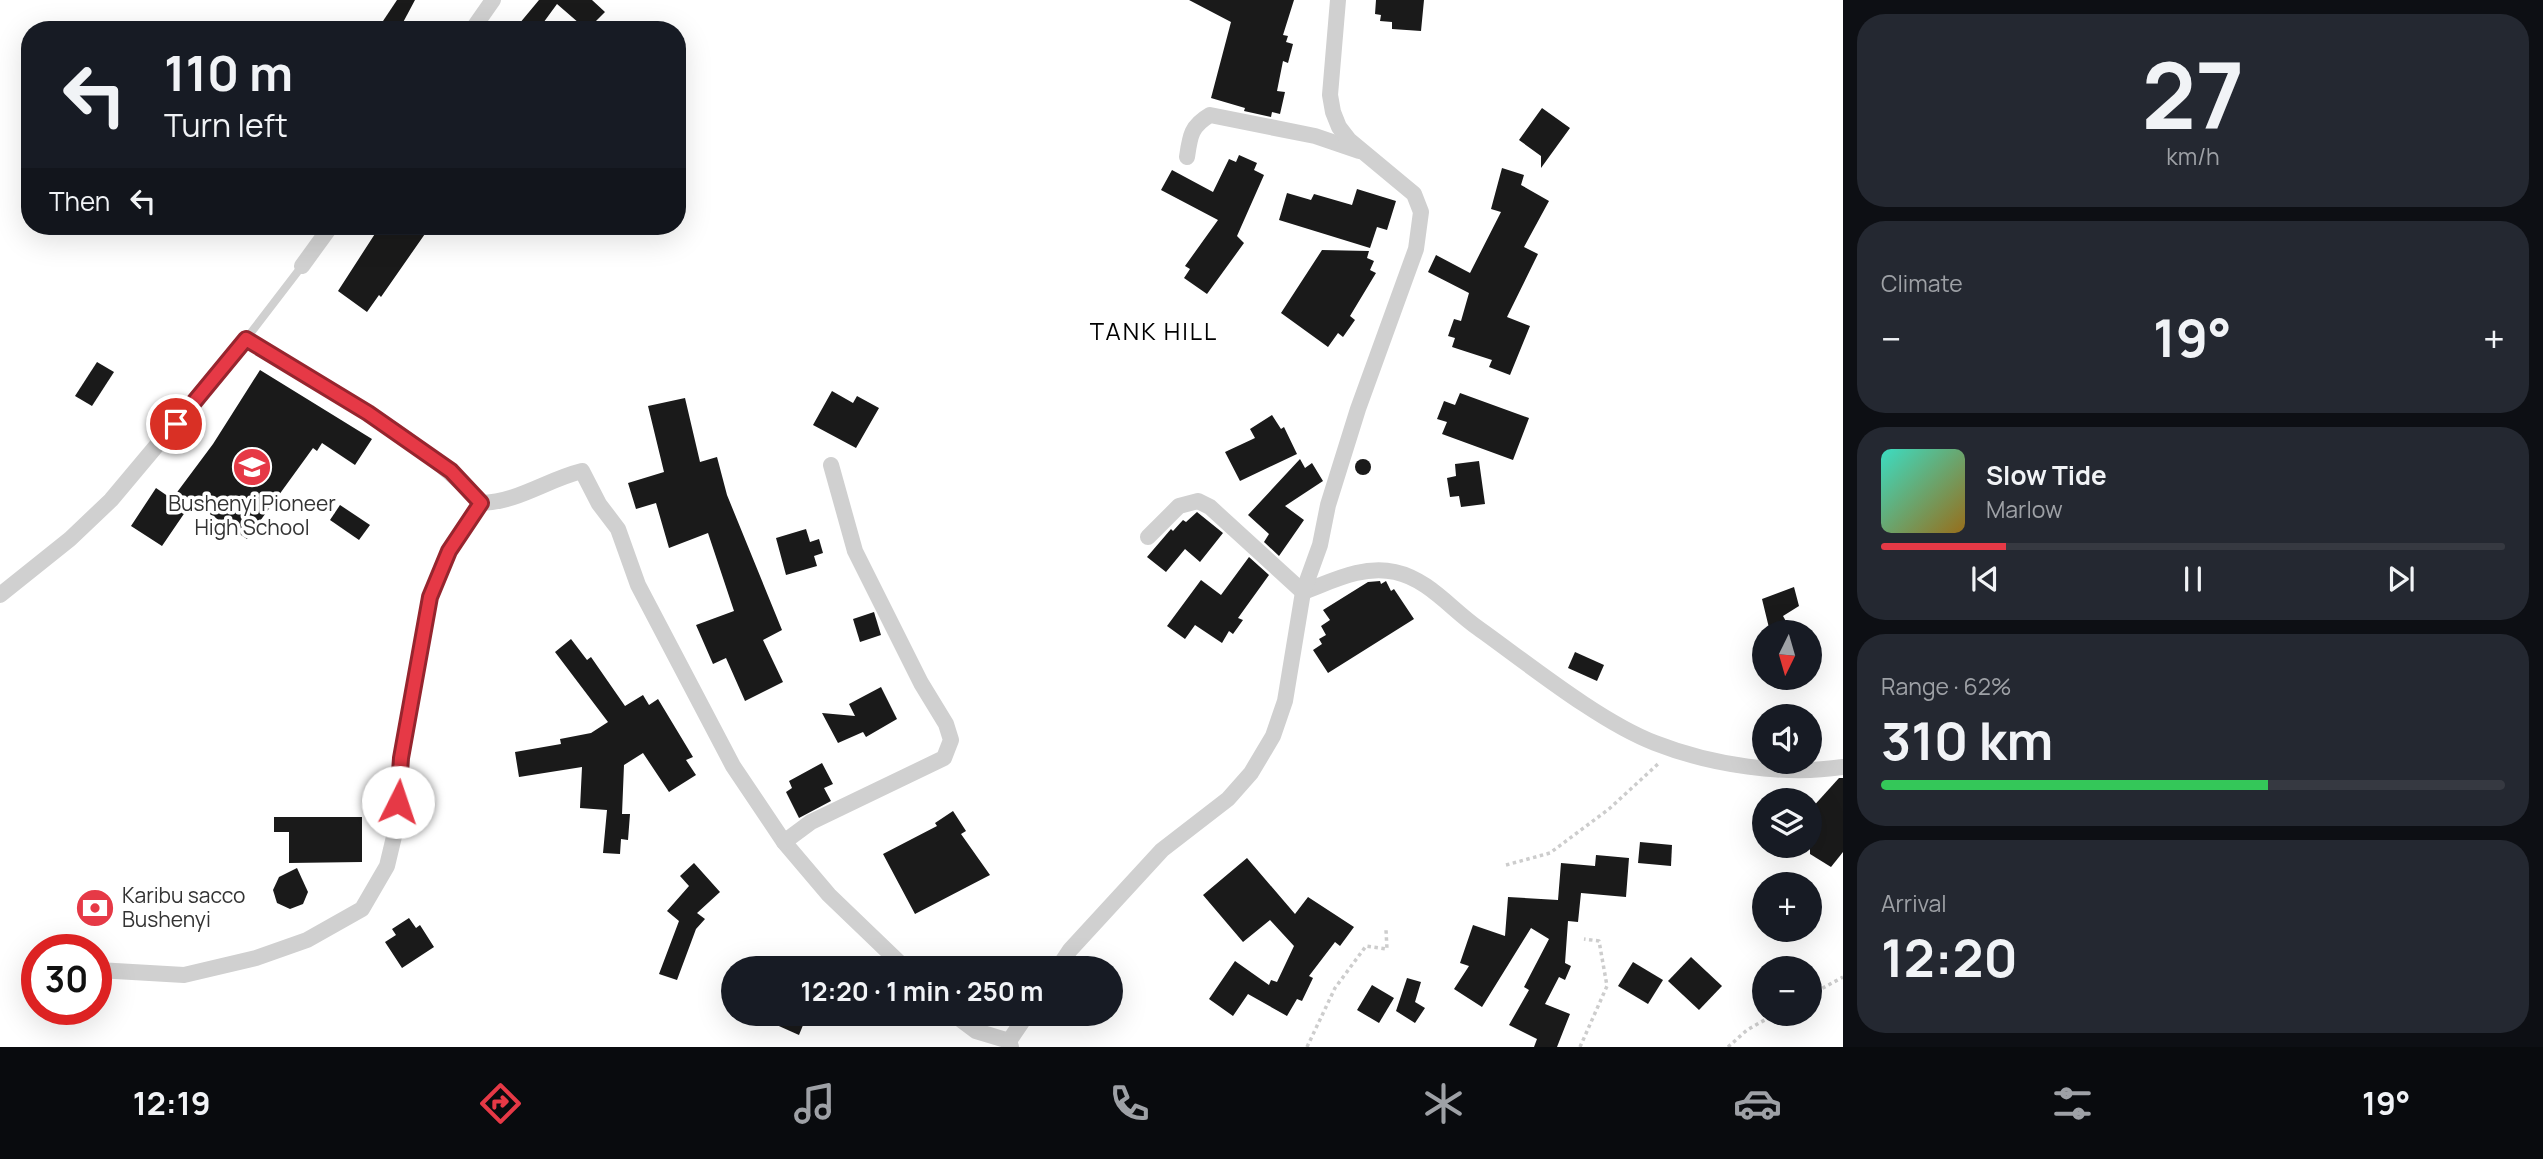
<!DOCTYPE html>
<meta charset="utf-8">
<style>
body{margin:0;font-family:Manrope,sans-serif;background:#242831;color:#f1f3f6;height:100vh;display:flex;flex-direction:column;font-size:26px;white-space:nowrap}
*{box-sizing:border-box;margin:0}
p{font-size:23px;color:#9ea1a6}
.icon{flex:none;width:38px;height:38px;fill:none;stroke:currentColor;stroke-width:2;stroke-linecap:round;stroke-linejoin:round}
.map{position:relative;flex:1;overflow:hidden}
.panel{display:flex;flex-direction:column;gap:14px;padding:14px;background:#0d0f14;width:700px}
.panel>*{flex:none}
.guide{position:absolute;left:21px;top:21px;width:665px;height:214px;border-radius:28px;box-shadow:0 7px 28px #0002;background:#171b24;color:#f1f3f6;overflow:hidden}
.needle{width:46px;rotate:185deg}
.fabs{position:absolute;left:1752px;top:620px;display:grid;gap:14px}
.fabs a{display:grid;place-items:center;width:70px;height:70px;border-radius:50%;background:#171b24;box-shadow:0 7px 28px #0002;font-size:35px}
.speed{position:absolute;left:21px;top:934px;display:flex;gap:14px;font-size:35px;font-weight:700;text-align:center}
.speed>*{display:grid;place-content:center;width:91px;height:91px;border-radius:50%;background:#171b24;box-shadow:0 7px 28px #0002;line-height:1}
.speed .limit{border:10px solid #d22;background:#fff;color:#111}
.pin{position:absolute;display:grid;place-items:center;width:60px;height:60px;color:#fff;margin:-30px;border:4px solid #fff;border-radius:50%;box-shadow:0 2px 7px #0007}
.me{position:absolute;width:77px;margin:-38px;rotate:4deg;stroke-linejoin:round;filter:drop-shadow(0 0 5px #0008)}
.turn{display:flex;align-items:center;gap:24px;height:147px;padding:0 28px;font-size:32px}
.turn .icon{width:91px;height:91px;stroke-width:2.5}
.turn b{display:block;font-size:49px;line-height:60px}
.then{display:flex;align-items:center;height:66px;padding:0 28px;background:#0003;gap:14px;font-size:26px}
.big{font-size:52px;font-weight:700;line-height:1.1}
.panel .widget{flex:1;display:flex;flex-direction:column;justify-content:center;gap:10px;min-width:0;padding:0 24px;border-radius:28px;background:#242831}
.panel .dial{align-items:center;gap:0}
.dial b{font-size:91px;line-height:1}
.song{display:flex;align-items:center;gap:21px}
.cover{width:84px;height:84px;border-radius:10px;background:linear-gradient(135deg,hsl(170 70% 55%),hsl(40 70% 35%))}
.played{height:7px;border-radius:4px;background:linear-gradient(90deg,#e63946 20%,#363941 20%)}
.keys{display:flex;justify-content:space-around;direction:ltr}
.heat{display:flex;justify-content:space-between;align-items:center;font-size:38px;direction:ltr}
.charge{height:10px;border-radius:5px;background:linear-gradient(90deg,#34c759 62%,#363941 0)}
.trip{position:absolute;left:721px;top:956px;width:402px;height:70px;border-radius:35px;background:#171b24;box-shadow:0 7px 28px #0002;font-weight:700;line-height:70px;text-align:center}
.tab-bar{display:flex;height:112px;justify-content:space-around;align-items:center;background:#090b0e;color:#9ea1a6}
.tab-bar .icon{width:49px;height:49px}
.tab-bar .active{color:#e63946}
.tab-bar b{font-size:32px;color:#f1f3f6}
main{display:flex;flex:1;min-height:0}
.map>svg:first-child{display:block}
.building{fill:#1a1a1a}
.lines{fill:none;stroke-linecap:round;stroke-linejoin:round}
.path{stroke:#cdcdcd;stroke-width:3.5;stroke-dasharray:3.5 3.5;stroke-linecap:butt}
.service{stroke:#d0d0d0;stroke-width:8}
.minor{stroke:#d0d0d0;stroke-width:16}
.route-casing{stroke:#96252e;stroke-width:18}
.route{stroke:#e63946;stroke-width:12}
.labels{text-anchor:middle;stroke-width:7;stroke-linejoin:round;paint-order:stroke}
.poi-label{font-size:21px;fill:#333;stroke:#fff}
.quarter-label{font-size:24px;letter-spacing:2px;fill:#000;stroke:#fff}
</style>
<main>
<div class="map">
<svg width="1843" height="1047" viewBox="0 0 1843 1047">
<rect width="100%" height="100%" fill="#fff"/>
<g class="building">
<polygon points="397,0 415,0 399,30 377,30"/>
<polygon points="539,0 592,0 605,12 587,30 557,4 538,30 514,30"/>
<polygon points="1189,0 1294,0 1283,35 1288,36 1286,42 1293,44 1288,63 1283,61 1277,91 1285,92 1280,114 1272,112 1271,117 1244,111 1245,108 1211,98 1231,22"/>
<polygon points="1376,0 1424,0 1421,31 1392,29 1392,22 1380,21 1381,15 1375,14"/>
<polygon points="1542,108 1570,128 1541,168 1541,156 1519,140"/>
<polygon points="1239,155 1257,163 1254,170 1264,175 1237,236 1244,243 1207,294 1184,278 1190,269 1185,266 1218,220 1161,190 1172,170 1213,192 1229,159 1236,162"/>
<polygon points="1502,168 1524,175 1521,185 1549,201 1524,247 1538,254 1507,317 1530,326 1510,375 1489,367 1492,360 1452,347 1455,338 1448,336 1454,319 1461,321 1469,293 1428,272 1436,255 1470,273 1501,212 1491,209"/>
<polygon points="1357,189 1396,201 1387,230 1377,227 1370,248 1279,220 1287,193 1311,200 1314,194 1352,205"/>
<polygon points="380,226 419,226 427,231 381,297 379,295 367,312 338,291"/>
<polygon points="1322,250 1369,251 1367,258 1374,261 1370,270 1376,273 1350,316 1355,320 1343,337 1338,333 1328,347 1281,313"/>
<polygon points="97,362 114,372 92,406 75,396"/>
<polygon points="260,370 372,439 355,465 322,443 317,451 313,448 247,539 192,502 162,546 131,526 156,488 172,499 213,444"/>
<polygon points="832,391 853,403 857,396 879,408 856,448 813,425"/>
<polygon points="1460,393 1529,418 1513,460 1442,434 1447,422 1437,419 1444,401 1455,405"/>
<polygon points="685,398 700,462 717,457 727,495 782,630 763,640 783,682 745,701 726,658 713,664 696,625 734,611 708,533 669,548 656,503 636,509 628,483 664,472 648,406"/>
<polygon points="1272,415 1281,429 1284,427 1297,454 1240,481 1225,452 1255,438 1250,429"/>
<polygon points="1300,459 1305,468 1312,463 1323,481 1285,506 1304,520 1279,556 1264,542 1269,534 1248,515"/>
<circle cx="1363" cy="467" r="8"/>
<polygon points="1479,461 1485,504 1461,507 1459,496 1450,497 1447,478 1456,476 1455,464"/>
<polygon points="340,505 370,525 359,540 330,520"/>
<polygon points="1197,512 1223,533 1200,562 1185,549 1166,572 1147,557 1171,529 1173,531 1183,520 1186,522"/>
<polygon points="806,529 810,542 819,539 823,553 814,556 817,566 786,575 776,538"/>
<polygon points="1249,557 1269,575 1238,618 1243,620 1233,634 1229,631 1222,643 1195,625 1185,639 1167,626 1201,580 1221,595"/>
<polygon points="1380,581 1381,584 1386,581 1391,591 1394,589 1414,619 1328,673 1313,650 1322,644 1319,639 1326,635 1321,626 1330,620 1323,610 1368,582"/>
<polygon points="1794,587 1799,606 1783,616 1792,632 1770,632 1762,599"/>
<polygon points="874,612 881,635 860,642 853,619"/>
<polygon points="571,639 587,660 591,657 625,706 643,695 649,705 658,699 693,757 686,760 696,775 669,792 643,753 624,765 622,814 630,814 628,840 621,839 620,854 603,853 607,810 580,808 582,767 519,777 515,752 561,744 560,739 591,733 608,722 555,652"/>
<polygon points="1575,652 1604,665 1597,681 1568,668"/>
<polygon points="881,687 897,719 866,737 863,732 838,743 822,713 855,716 849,704"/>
<polygon points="822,763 833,784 824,788 831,801 799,818 786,792 792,788 789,781"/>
<polygon points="1839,778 1843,778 1843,852 1831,867 1810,854 1810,810"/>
<polygon points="953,811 966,831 961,834 990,875 915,914 883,854 937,826 935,823"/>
<polygon points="274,817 362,817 362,862 289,863 289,832 274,832"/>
<polygon points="1640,842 1672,845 1671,866 1638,863"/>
<polygon points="1596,855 1629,858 1626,897 1581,893 1578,922 1568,921 1565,963 1571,966 1565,980 1559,977 1545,1004 1570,1014 1557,1047 1534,1047 1537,1039 1509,1025 1529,990 1524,987 1549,939 1531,928 1482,1007 1454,989 1469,966 1460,963 1473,925 1505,936 1508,897 1558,900 1561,863 1595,866"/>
<polygon points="1247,858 1295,914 1308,897 1354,927 1340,946 1335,942 1309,976 1313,978 1302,1001 1297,999 1287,1016 1248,994 1233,1016 1209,999 1235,961 1269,985 1271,980 1277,982 1294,946 1270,920 1243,942 1203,895"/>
<polygon points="694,863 720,892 697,913 705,919 696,929 677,980 659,974 679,921 667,911 689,886 680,876"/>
<polygon points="297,868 308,892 303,904 290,909 277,903 273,890 279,877"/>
<polygon points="409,918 416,928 420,925 434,947 402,968 385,942 396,935 392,929"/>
<polygon points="1691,957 1722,986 1699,1010 1668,981"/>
<polygon points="1633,962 1663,980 1648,1004 1618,986"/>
<polygon points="1407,978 1421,982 1415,1002 1425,1008 1415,1023 1396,1011"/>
<polygon points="1372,985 1394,998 1379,1023 1357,1010"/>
<polygon points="750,1013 808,1013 799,1035"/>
</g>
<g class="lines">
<g class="path">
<polyline points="1506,865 1550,853 1609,809 1659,763"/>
<polyline points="1810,995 1843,977"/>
<polyline points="1307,1047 1335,988 1366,946 1387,949 1386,930"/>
<polyline points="1580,1047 1607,986 1599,941 1584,939"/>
<polyline points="1728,1047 1747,1030 1777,1013"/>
</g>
<polyline class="service" points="246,339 302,266"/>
<g class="minor">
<polyline points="472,30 493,0"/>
<path d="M1187 157C1190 136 1191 126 1210 115L1315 136 1359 151"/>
<polyline points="302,266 331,226"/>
<path d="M1148 537 1179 506 1198 501 1210 507 1303 592C1333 581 1362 565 1395 572 1428 579 1451 609 1478 628 1527 663 1600 722 1655 743 1711 765 1784 776 1843 767"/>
<path d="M0 595 70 539 111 500 246 339C325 388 417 434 481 503 518 502 546 480 582 471L599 504 618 529 638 585 733 766 784 842 829 895 905 968"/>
<polyline points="784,842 811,822 944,758 951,740 946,724 921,683 855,551 831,465"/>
<polyline points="1058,968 1070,950 1162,850 1228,799 1251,773 1273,736 1285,701 1303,592 1320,545 1328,505 1358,409 1416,249 1421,212 1414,194 1349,140 1339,127 1333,112 1330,95 1338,0"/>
<polyline points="98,970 184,975 256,958 307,940 362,909 387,866 397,824 401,758 430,597 449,551 481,503"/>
<polyline points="952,1013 976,1031 1009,1041 1011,1047"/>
<polyline points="1009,1041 1028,1013"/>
</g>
</g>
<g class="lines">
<g class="route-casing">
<polyline id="route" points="176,424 246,339 368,413 451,471 481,503 449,551 430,597 401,758 398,802"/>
</g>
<use href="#route" class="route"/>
</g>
<defs>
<g id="school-disc" transform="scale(2.0125)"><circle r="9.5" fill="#e63946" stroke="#fff"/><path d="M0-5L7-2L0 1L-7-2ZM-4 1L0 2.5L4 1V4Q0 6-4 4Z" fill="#fff"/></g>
<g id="bank-disc" transform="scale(2.0125)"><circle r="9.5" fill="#e63946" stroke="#fff"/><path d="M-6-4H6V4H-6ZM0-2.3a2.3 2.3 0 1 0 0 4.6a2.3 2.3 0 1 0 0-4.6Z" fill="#fff"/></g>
</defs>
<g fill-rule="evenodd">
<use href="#school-disc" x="252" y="467"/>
<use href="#bank-disc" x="95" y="908"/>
</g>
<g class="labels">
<g class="poi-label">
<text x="252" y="511">Bushenyi Pioneer<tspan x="252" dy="24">High School</tspan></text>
<text x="122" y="903" text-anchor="start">Karibu sacco<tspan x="122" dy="24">Bushenyi</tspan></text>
</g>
<g class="quarter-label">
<text x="1154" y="340">TANK HILL</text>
</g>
</g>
</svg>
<div class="fabs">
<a><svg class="needle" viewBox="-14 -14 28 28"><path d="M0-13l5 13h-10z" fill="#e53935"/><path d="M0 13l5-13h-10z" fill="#9ea1a6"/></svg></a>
<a><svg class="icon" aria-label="sound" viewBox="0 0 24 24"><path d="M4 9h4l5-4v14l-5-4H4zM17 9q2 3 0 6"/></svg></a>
<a><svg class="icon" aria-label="layers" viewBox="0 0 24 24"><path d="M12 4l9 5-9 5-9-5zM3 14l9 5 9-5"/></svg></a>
<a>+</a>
<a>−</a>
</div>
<div class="speed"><div class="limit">30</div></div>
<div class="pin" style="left:176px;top:424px;background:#d93025"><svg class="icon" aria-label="arrive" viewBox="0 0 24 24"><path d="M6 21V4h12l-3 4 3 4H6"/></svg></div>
<svg class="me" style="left:398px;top:802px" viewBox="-20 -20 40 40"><circle r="19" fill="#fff"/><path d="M0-13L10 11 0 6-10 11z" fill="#e63946"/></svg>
<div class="trip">12:20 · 1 min · 250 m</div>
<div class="guide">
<div class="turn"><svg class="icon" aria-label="left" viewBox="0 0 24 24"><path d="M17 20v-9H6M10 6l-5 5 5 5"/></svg><div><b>110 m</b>Turn left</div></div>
<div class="then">Then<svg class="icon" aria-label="left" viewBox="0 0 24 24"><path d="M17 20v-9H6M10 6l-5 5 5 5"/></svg></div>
</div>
</div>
<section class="panel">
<div class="widget dial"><b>27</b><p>km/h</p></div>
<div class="widget"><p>Climate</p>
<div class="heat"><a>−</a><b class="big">19°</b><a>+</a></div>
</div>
<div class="widget">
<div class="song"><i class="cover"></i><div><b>Slow Tide</b><p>Marlow</p></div></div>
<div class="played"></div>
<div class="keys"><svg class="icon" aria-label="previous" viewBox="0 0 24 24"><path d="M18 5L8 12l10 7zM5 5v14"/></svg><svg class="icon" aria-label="pause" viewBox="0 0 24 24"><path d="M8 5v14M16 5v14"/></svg><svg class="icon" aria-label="next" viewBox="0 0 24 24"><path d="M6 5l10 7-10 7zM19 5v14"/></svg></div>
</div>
<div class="widget"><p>Range · 62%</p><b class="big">310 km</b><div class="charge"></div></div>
<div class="widget"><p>Arrival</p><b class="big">12:20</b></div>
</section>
</main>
<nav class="tab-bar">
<b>12:19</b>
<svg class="icon active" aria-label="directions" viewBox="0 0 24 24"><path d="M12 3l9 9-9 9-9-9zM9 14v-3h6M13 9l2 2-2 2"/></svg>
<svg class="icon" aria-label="music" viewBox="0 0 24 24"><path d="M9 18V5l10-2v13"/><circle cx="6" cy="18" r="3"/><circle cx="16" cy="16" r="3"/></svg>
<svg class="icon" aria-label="phone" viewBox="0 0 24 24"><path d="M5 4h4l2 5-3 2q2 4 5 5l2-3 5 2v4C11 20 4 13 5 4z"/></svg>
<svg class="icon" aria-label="climate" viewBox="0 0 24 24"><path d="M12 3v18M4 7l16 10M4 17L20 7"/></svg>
<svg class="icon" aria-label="car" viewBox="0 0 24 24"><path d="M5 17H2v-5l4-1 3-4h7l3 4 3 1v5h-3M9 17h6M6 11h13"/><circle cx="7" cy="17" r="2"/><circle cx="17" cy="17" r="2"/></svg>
<svg class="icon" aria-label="filters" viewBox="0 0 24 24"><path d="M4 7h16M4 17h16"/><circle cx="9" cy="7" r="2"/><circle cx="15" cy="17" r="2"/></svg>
<b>19°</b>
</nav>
